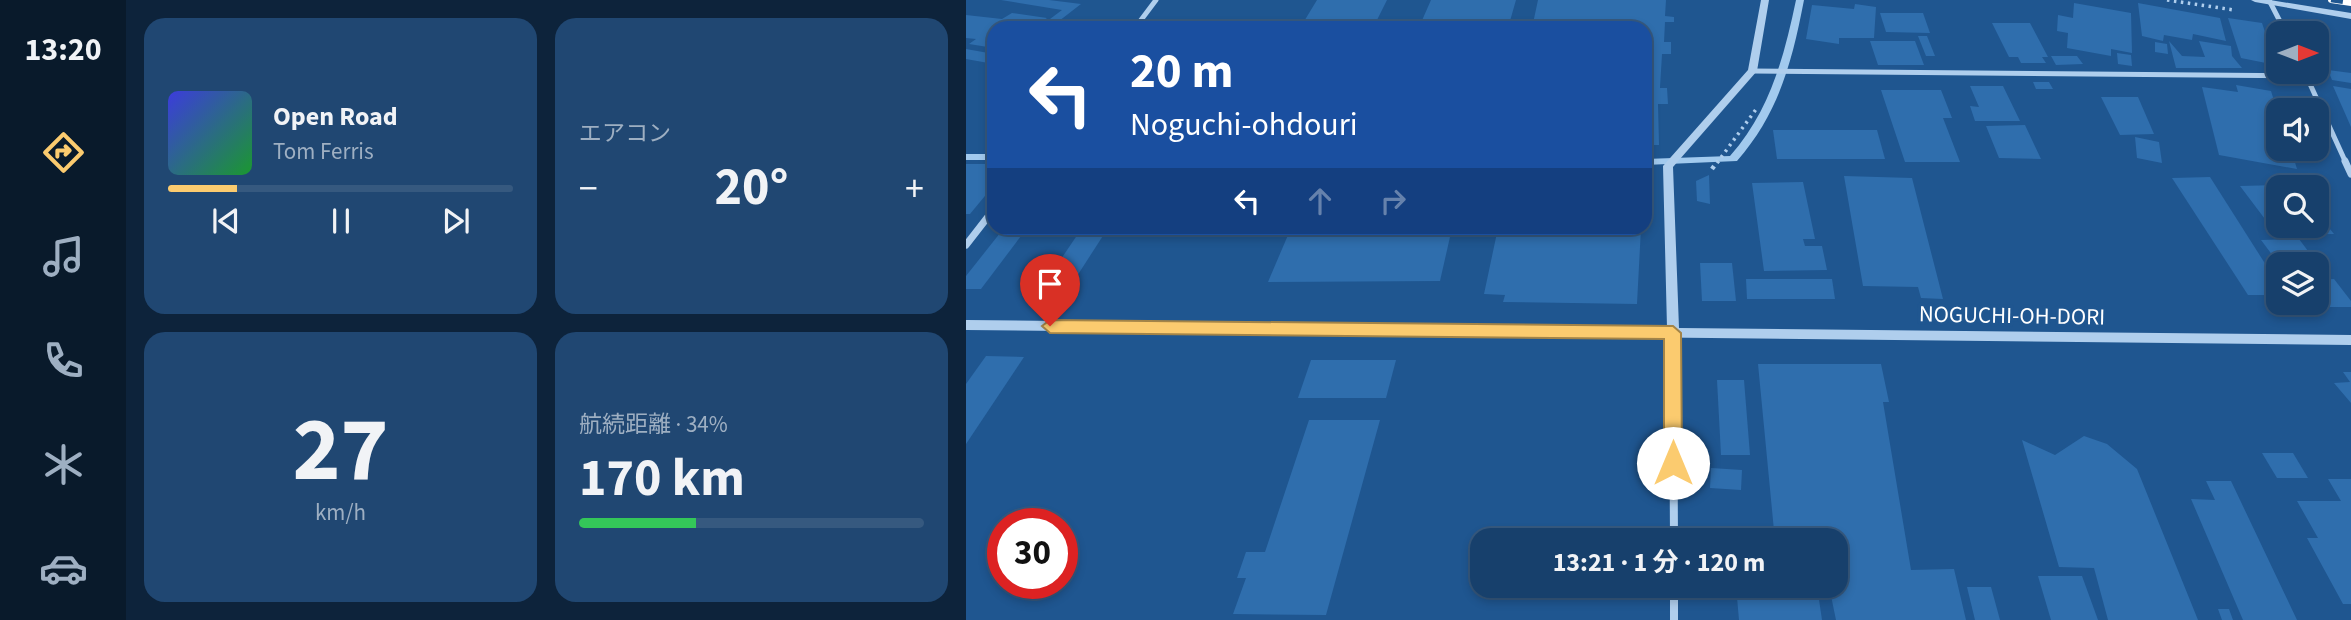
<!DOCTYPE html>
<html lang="ja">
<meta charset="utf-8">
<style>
body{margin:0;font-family:"Source Sans 3","Noto Sans JP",sans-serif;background:#204772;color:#f1f3f6;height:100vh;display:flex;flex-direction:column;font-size:26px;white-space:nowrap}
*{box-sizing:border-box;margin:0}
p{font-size:23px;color:#9eafc2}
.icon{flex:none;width:38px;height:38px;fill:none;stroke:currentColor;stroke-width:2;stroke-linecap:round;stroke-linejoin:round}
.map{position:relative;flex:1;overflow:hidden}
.drawer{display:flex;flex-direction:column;gap:18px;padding:18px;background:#0d233b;width:840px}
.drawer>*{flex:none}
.top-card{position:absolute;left:21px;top:21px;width:665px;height:214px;border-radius:21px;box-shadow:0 4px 10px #0003,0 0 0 2px #36597f;background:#1a4fa0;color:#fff;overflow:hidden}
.needle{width:46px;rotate:90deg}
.controls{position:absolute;left:1300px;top:21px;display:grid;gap:14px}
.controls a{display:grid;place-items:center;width:63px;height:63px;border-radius:14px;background:#17406c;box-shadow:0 4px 10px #0003,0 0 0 2px #36597f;font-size:35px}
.speed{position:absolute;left:21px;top:508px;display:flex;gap:14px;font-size:35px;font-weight:700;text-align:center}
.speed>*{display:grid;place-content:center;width:91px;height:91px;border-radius:50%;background:#17406c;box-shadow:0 4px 10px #0003,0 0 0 2px #36597f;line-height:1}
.speed .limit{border:10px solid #d22;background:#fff;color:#111}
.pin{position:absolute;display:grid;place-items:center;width:60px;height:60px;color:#fff;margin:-72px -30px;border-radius:50% 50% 50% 0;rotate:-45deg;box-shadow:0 0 7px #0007}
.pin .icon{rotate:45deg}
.me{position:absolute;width:77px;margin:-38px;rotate:0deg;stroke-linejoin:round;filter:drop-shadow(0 0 5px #0008)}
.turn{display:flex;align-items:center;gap:24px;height:147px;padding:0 28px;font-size:32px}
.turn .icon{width:91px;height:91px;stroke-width:2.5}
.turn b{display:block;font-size:49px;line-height:60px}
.lanes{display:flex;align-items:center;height:66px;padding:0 28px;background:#0003;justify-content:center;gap:35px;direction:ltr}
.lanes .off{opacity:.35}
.big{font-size:52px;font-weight:700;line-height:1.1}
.drawer .card{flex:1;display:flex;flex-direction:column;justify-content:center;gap:10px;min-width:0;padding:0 24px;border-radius:21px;background:#204772}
.drawer .dial{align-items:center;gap:0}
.dial b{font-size:91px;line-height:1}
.song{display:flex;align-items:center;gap:21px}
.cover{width:84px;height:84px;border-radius:10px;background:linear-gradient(135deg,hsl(240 70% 55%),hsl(130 70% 35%))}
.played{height:7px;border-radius:4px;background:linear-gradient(90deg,#fbcb6f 20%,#36597f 20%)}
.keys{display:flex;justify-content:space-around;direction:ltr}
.heat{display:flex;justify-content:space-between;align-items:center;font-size:38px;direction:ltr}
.charge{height:10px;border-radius:5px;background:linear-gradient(90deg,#34c759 34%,#36597f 0)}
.drawer .tiles{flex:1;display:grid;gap:18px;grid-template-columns:repeat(2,1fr)}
.trip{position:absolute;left:504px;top:528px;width:378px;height:70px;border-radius:21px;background:#17406c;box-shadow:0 4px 10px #0003,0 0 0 2px #36597f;font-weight:700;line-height:70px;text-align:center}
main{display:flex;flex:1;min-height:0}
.menu{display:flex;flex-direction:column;width:126px;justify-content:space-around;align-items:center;background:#091a2b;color:#9eafc2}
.menu .icon{width:49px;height:49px}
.menu .current{color:#fbcb6f}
.menu b{font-size:32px;color:#f1f3f6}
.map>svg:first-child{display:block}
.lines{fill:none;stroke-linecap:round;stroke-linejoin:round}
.stream{fill:#a2caee;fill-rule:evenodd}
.building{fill:#2f6ead}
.path-far1{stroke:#afceed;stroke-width:3.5;stroke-dasharray:2.5 4.5;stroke-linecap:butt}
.path{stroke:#afceed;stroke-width:4.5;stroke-dasharray:3.5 5;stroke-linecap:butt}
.minor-far2{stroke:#afceed;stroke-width:5}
.minor-far1{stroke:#afceed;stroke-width:7}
.minor{stroke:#afceed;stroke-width:8}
.tertiary{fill:#afceed;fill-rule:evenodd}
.rail-casing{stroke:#fff;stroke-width:6}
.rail{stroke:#1f5690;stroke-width:4.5;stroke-dasharray:12;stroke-linecap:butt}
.route{fill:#fbcb6f;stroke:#a38448;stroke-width:2}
.labels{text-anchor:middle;stroke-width:7;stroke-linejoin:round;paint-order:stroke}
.street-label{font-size:23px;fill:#fff;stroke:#1f5690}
</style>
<main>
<nav class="menu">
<b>13:20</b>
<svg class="icon current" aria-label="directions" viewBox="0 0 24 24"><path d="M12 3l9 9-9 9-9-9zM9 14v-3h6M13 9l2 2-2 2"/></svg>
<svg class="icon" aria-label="music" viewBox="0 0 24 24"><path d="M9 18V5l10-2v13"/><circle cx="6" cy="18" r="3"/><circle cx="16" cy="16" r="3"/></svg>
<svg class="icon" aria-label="phone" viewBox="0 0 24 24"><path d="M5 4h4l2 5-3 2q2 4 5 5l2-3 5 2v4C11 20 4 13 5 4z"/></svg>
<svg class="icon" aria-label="climate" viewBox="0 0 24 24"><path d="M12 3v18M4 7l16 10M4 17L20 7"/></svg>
<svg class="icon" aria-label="car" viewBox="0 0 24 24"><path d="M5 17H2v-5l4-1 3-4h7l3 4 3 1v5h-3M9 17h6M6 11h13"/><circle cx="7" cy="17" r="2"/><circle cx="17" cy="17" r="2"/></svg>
</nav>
<section class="drawer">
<div class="tiles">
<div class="card">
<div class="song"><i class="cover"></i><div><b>Open Road</b><p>Tom Ferris</p></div></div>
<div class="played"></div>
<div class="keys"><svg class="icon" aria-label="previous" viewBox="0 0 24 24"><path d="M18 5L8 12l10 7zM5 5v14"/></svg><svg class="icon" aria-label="pause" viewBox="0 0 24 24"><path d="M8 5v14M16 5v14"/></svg><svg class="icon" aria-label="next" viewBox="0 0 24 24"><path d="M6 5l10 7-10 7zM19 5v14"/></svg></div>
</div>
<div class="card"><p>エアコン</p>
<div class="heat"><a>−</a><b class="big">20°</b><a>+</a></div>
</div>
<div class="card dial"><b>27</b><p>km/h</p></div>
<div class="card"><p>航続距離 · 34%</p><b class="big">170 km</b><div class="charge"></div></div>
</div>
</section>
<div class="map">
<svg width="1385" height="620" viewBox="0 0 1385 620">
<rect width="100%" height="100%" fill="#1f5690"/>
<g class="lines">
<g class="stream">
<path d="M830 0H838C826 62 813 113 771 161L679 165V159L764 156C804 111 818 57 830 0Z"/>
<rect x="0" y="154" width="28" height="6"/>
</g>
</g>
<g class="building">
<polygon points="35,0 83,0 115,4 84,28 72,28 96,10"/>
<polygon points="351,0 421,0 409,24 454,25 465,0 550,0 542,28 334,28"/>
<polygon points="572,0 700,0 699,16 708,17 708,22 699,22 698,42 705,42 705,54 696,54 694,88 701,88 702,104 692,104 693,145 679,145 679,28 566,28"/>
<polygon points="1108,3 1165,13 1166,53 1145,49 1145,56 1101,48 1102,33 1091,31 1092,15 1107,18"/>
<polygon points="1172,3 1254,18 1260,41 1227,34 1226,40 1198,35 1197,41 1176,36"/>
<polygon points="889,4 910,7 908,38 873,38 873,44 840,39 846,5 888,9"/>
<polygon points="46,13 81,18 67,28 28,28 28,48 3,44 10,39 0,38 0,15 36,19"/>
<polygon points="914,13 957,13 964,33 920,32"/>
<polygon points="1262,18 1296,23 1310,65 1275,58"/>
<polygon points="1026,23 1064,23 1082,57 1076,57 1080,63 1055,63 1052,57 1043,57"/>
<polygon points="952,36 961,36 969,56 960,56"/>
<polygon points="904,41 949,41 958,65 912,65"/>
<polygon points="1203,41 1216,56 1239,57 1233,41 1265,46 1266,56 1276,68 1210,68"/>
<polygon points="1189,42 1201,44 1202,54 1189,52"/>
<polygon points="0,49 28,54 28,64 0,59"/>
<polygon points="1151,53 1165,55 1166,66 1152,64"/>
<polygon points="1085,56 1111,56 1117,64 1090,65"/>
<polygon points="1362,70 1385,73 1385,83 1366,80"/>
<polygon points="1067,82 1083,82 1087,89 1070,89"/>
<polygon points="1270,85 1305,91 1312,113 1312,149 1325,149 1331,169 1253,155 1236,87 1272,92"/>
<polygon points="1004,86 1037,86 1054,121 1009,121 1004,106 1013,107"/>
<polygon points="1367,86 1385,89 1385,127"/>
<polygon points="915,90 975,90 986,118 977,118 994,162 939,162"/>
<polygon points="1135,97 1172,97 1188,134 1154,135"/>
<polygon points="1059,125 1075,159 1033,158 1020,126"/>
<polygon points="807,130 911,130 919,159 811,159"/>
<polygon points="1169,137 1193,142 1196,163 1171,158"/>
<polygon points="0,164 28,164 28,185 4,214 0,214"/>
<polygon points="743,175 744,204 731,201 730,181"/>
<polygon points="878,176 946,178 977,299 955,298 952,287 897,286"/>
<polygon points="1244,177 1312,284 1312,295 1282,295 1206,178"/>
<polygon points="837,182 849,239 837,239 839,246 856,246 861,270 798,271 786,183"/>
<polygon points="1312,185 1312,226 1351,226 1351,213 1368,234 1311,235 1274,186"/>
<polygon points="38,228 61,228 15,289 0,289 0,276"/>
<polygon points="116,228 142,228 102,290 74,290"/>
<polygon points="325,228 486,228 474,281 302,282"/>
<polygon points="532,228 675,228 671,304 537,302 539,295 518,294"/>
<polygon points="1333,239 1351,263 1361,276 1351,277 1351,264 1313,264 1295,240"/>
<polygon points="734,263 766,263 770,301 736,301"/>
<polygon points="780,279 866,279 869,299 781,299"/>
<polygon points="1368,279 1385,301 1385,307 1361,307 1351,293 1351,280"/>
<polygon points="20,356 58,357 0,444 0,384"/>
<polygon points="345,360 430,360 420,398 332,398"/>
<polygon points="792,364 915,364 923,402 917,402 945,570 988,569 1000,620 870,620 863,586 870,586 870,541 809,541"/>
<polygon points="1377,372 1385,372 1385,403 1368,383 1384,382"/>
<polygon points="751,380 778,380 784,455 755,455"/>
<polygon points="343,420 414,420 360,615 267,614 280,578 271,578 280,552 299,552"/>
<polygon points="1118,436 1141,444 1171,469 1232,620 1142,620 1128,568 1093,567 1056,440 1089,455"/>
<polygon points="1296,453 1327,453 1342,478 1311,478"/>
<polygon points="745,468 776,470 775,490 744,488"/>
<polygon points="1362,479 1385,479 1385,604 1377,604 1341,538 1352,538 1331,501 1375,501"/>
<polygon points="1240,481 1265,481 1331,620 1277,620 1225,499 1249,500"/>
<polygon points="1072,576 1116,576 1132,620 1085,620"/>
<polygon points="770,586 851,586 856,620 773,620"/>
<polygon points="1001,587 1025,587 1034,620 1009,620"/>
<polygon points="1252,609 1263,609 1267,620 1256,620"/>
</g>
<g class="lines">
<g class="path-far1">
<polyline points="1201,0 1268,10"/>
<polyline points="751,163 791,108"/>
</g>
<polyline class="path" points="746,169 752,161"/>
<g class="minor-far2">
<polyline points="1303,0 1320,33"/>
<polyline points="169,28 190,0"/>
<polyline points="786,71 1341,76"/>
<polyline points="1339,73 1380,163"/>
</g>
<g class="minor-far1">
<polyline points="1379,161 1385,174"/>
<polyline points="0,245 28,209"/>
<polyline points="707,333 707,366"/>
</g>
<g class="minor">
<polyline points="707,364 708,541"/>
<polyline points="708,586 708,620"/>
</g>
<g class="tertiary">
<polygon points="795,0 803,0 791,71 707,167 713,328 1385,335 1385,345 0,330 0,320 701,328 697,166 782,70"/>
<polygon points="1285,0 1304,0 1385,13 1385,19 1289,2"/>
</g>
<g class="rail-casing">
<polyline id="rail" points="1365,0 1385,3"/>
</g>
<use href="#rail" class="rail"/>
</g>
<polygon class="route" points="84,320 707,326 715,333 716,463 714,469 707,471 701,469 698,463 698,339 84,333 76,326"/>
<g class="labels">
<g class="street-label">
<text transform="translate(1046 315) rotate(1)" y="8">NOGUCHI-OH-DORI</text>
</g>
</g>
</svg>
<div class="controls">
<a><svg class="needle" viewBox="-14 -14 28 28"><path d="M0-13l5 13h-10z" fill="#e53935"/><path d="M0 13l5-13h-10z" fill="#9eafc2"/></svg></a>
<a><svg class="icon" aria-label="sound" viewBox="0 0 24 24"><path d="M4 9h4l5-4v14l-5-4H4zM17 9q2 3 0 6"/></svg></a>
<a><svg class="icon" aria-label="search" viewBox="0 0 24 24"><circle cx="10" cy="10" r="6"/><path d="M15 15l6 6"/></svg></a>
<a><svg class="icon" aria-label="layers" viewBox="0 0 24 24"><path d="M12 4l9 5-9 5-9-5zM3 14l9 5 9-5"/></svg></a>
</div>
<div class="speed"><div class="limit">30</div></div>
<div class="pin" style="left:84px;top:326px;background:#d93025"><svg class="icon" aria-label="arrive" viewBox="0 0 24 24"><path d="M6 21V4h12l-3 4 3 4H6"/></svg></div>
<svg class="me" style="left:707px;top:463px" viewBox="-20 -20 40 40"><circle r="19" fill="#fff"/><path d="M0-13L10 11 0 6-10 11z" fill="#fbcb6f"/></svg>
<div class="trip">13:21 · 1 分 · 120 m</div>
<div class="top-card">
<div class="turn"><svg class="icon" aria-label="left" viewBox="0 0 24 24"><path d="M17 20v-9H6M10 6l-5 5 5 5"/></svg><div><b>20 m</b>Noguchi-ohdouri</div></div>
<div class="lanes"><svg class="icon" aria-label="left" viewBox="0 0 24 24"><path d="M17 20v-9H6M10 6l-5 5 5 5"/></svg><svg class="icon off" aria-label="ahead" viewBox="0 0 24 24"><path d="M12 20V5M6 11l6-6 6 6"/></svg><svg class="icon off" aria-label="right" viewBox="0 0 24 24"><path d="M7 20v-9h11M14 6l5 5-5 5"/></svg></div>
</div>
</div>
</main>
